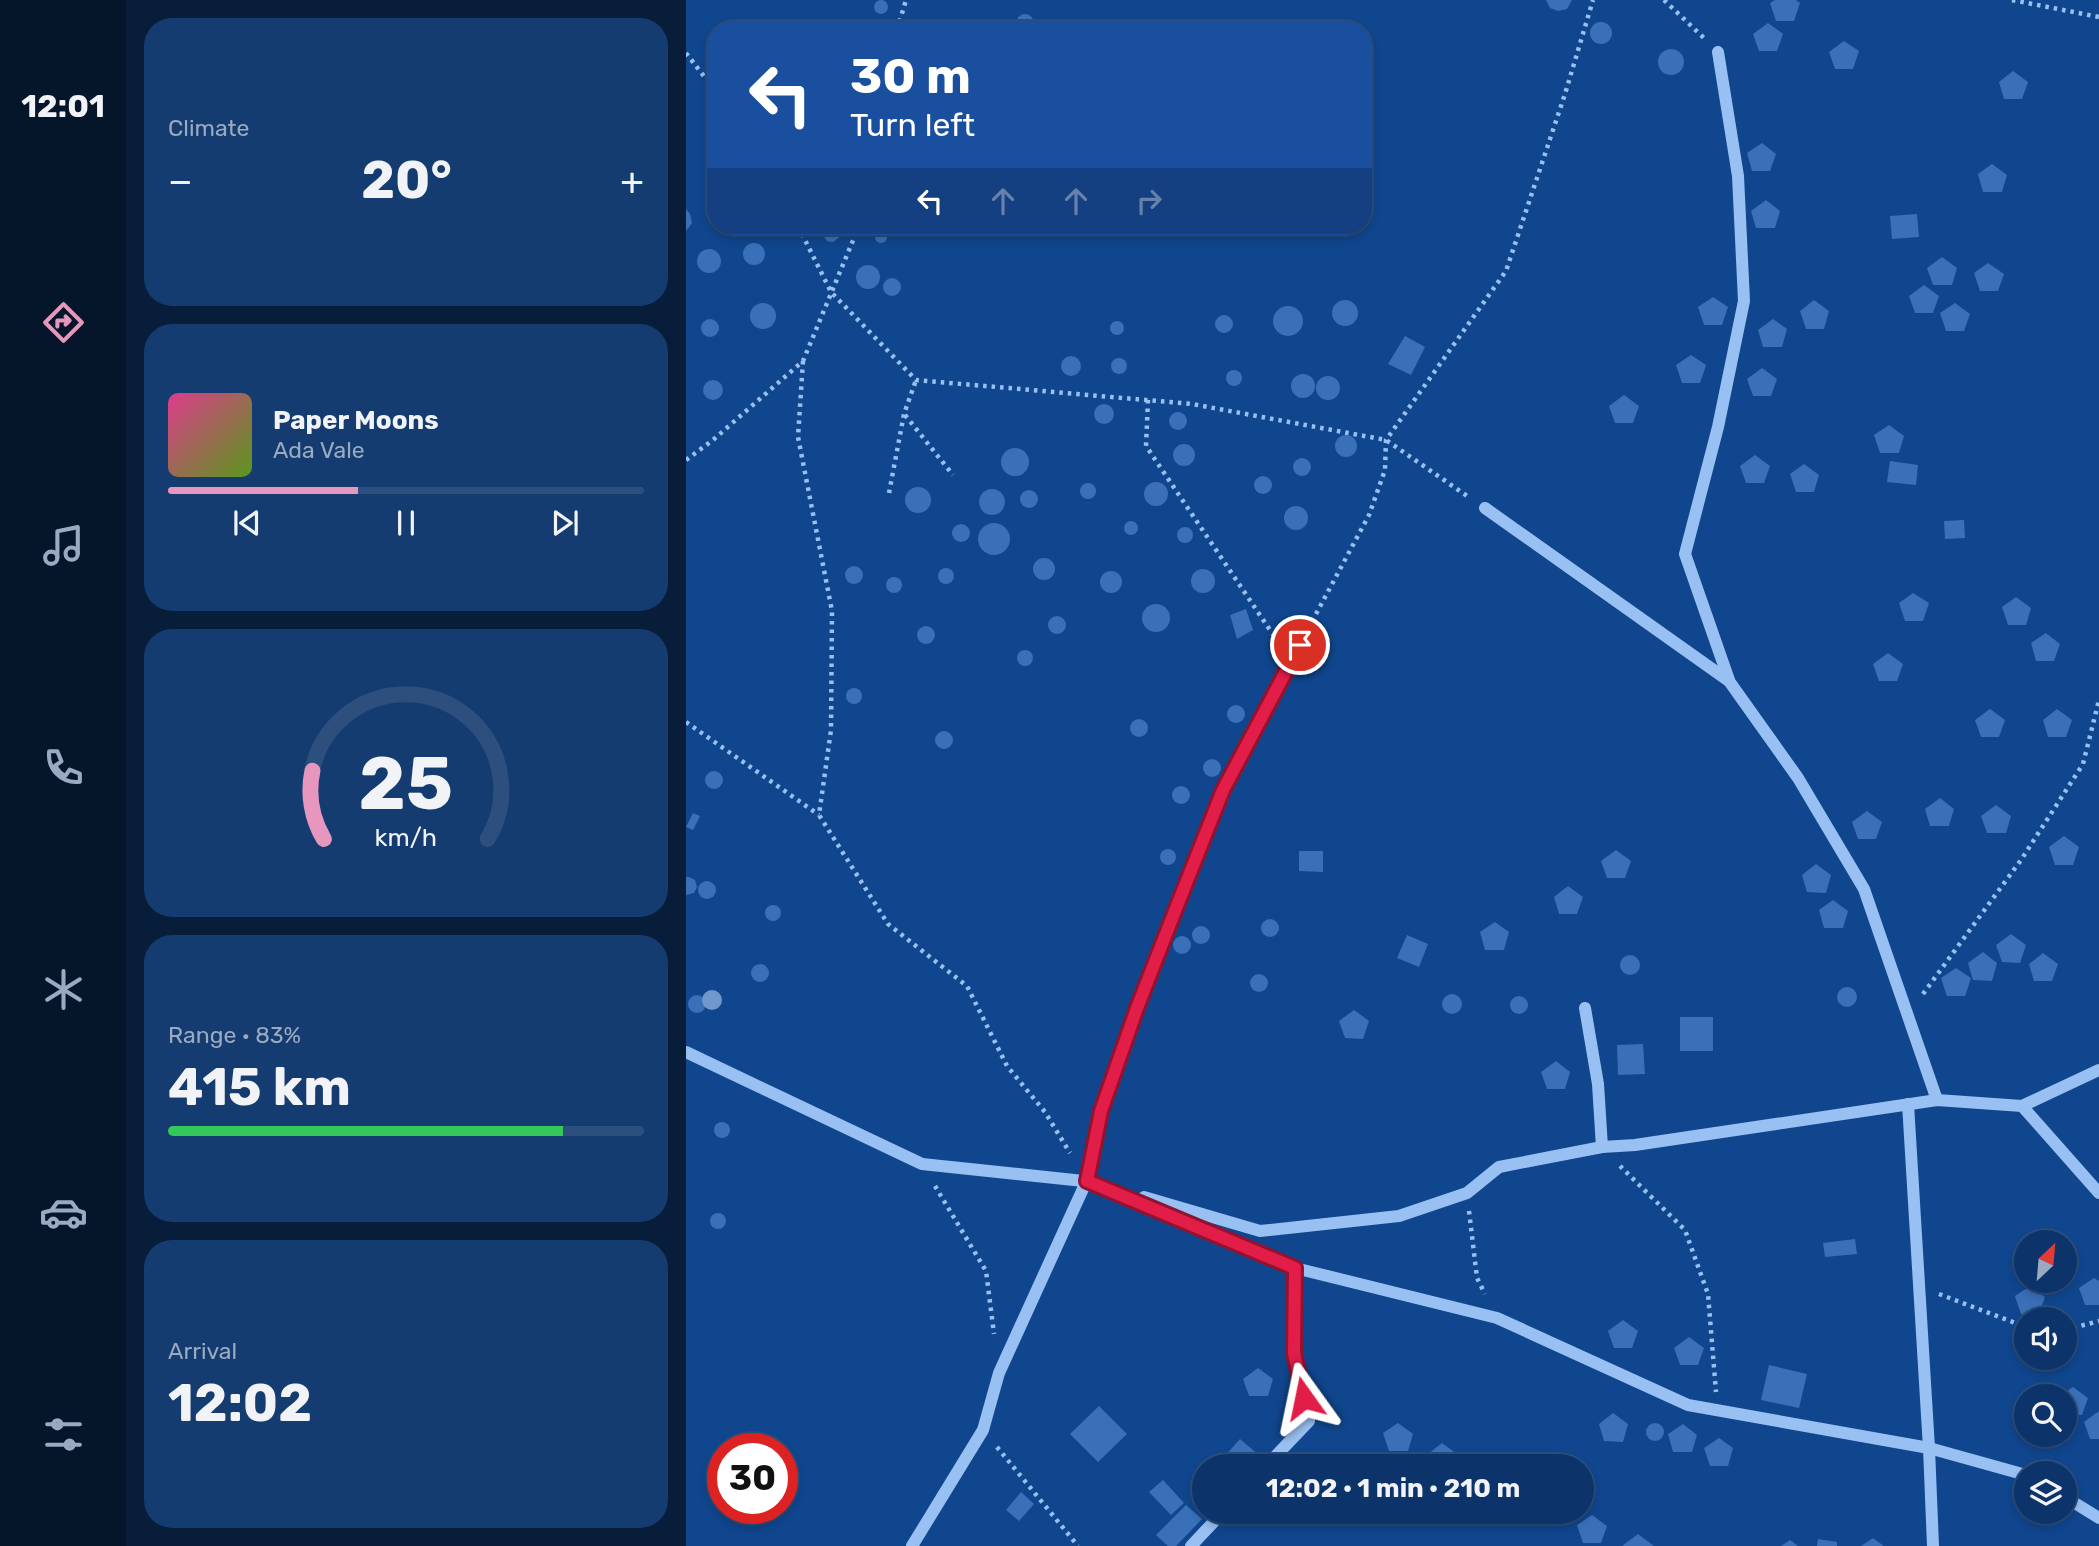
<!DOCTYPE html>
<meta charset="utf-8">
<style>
body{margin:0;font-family:Rubik,sans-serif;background:#153c70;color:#f1f3f6;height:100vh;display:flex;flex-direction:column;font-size:26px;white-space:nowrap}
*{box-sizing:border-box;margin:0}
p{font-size:23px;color:#9aaac1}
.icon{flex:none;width:38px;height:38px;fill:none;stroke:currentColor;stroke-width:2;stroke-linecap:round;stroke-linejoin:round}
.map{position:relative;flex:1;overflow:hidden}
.panel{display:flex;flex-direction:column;gap:18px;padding:18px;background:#071d3a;width:560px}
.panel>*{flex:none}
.banner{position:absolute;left:21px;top:21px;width:665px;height:214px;border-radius:28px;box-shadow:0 4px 10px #0003,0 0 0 2px #2c4f7e;background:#1a4fa0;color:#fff;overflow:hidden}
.needle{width:46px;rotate:26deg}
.buttons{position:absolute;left:1328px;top:1230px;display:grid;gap:14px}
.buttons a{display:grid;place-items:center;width:63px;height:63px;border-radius:50%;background:#0c346a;box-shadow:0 4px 10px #0003,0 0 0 2px #2c4f7e;font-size:35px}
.speed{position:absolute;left:21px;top:1433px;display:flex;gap:14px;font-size:35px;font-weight:700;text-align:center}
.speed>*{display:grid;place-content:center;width:91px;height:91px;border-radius:50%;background:#0c346a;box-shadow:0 4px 10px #0003,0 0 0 2px #2c4f7e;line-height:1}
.speed .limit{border:10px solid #d22;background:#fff;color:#111}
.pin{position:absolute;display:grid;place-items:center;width:60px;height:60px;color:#fff;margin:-30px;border:4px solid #fff;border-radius:50%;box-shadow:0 2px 7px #0007}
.me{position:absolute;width:77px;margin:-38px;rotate:348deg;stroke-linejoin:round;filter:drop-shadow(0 0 5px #0008)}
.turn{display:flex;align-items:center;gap:24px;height:147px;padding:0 28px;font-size:32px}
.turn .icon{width:91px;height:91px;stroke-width:2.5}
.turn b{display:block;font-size:49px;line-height:60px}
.lanes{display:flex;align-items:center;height:66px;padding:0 28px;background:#0003;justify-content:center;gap:35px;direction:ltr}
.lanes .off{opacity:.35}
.big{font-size:52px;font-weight:700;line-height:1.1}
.panel .tile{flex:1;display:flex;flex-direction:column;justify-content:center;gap:10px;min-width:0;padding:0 24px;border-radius:28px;background:#153c70}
.panel .dial{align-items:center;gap:0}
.dial svg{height:182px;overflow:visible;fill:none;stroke:#2c4f7e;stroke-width:7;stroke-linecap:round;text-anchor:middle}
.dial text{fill:#f1f3f6;stroke:none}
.song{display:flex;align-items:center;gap:21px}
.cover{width:84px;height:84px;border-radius:10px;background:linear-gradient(135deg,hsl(330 70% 55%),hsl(90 70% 35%))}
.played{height:7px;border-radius:4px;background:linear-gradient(90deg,#e797bd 40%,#2c4f7e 40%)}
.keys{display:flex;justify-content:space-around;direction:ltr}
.heat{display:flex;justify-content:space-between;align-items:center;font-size:38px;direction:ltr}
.charge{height:10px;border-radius:5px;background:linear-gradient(90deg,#34c759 83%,#2c4f7e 0)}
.trip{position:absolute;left:506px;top:1454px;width:402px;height:70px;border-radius:35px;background:#0c346a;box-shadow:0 4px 10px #0003,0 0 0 2px #2c4f7e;font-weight:700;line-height:70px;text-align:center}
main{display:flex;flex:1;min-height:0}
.menu{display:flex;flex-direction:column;width:126px;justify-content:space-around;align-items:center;background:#05152a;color:#9aaac1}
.menu .icon{width:49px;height:49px}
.menu .current{color:#e797bd}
.menu b{font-size:32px;color:#f1f3f6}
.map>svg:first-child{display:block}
.building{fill:#3970b8}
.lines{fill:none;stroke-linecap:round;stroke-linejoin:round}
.path{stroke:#99c0f2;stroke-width:4.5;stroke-dasharray:3.5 5;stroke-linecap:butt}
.minor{stroke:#99c0f2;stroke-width:12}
.tree{fill:#7198cb}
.route-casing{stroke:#92132f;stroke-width:18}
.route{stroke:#e11d48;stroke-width:12}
</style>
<main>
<nav class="menu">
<b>12:01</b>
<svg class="icon current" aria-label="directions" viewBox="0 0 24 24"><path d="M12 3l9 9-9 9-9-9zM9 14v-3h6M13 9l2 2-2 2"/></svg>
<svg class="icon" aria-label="music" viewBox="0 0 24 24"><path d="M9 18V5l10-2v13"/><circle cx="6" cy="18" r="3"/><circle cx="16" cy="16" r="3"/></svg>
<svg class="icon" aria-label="phone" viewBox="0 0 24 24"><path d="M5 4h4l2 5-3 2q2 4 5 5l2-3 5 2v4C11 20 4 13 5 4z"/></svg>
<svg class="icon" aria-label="climate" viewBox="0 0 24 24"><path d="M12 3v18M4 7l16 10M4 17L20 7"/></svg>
<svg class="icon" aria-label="car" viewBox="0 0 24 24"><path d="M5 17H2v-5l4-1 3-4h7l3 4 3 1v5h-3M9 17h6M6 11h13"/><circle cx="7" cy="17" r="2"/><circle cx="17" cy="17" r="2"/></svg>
<svg class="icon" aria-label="filters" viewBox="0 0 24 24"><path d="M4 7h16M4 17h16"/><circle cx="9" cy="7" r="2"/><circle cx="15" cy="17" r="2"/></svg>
</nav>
<section class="panel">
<div class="tile"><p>Climate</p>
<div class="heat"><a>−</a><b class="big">20°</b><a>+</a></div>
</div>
<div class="tile">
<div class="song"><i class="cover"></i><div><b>Paper Moons</b><p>Ada Vale</p></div></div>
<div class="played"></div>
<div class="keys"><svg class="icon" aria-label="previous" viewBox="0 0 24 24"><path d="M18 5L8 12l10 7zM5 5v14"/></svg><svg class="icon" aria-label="pause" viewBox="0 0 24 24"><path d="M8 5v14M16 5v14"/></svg><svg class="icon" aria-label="next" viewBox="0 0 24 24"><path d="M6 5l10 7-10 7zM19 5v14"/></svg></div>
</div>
<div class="tile dial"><svg viewBox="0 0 100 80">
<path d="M14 69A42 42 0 1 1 86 69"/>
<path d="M14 69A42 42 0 0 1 9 39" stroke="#e797bd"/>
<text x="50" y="56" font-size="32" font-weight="700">25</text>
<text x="50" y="72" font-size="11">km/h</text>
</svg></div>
<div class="tile"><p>Range · 83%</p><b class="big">415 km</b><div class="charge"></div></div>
<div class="tile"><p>Arrival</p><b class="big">12:02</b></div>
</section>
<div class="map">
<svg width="1413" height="1546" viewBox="0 0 1413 1546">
<rect width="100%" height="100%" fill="#10468e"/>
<g class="building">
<polygon points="860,0 886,0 881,9 872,11 864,8"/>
<polygon points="1089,0 1110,0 1114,3 1108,21 1090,21 1084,3"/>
<circle cx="195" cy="7" r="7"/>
<circle cx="339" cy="23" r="9"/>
<polygon points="232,20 239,22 244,30 222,30 226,23"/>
<circle cx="915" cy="33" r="11"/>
<polygon points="1082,23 1097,34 1091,51 1073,51 1067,34"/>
<polygon points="677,34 681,38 683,44 677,55"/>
<polygon points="1158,41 1173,51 1167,69 1149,69 1143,52"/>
<circle cx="985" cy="62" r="13"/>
<polygon points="1327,71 1342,82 1336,99 1318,99 1313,82"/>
<polygon points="1076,143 1090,154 1084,171 1066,171 1061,153"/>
<polygon points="1306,164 1321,175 1316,192 1297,192 1292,174"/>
<polygon points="1080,200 1094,211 1089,228 1070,228 1065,211"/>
<polygon points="0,209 4,214 6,223 0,231"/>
<polygon points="1231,214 1233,237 1206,239 1204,216"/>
<polygon points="137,226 153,226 155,230 155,236 147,242 141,241 135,232"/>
<circle cx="195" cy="237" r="6"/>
<circle cx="68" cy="254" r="11"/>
<circle cx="23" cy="261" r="12"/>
<polygon points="1256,257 1271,268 1266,285 1247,285 1241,268"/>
<polygon points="1302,263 1318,274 1312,291 1294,291 1288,273"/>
<circle cx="182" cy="277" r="12"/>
<circle cx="206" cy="287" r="9"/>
<polygon points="1238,285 1253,296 1247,313 1229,313 1223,296"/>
<polygon points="1027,297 1042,307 1036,325 1018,325 1012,307"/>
<polygon points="1128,300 1143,311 1138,329 1120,329 1114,311"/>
<circle cx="659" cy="313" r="13"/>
<polygon points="1269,303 1284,314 1278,331 1260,331 1254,313"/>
<circle cx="77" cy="316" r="13"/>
<circle cx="602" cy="321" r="15"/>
<circle cx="538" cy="324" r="9"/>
<circle cx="24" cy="328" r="9"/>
<polygon points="1087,319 1101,329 1096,347 1077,347 1072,330"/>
<circle cx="431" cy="328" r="7"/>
<polygon points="719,336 739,347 725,375 702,364"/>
<polygon points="1005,355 1020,365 1014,383 996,383 990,365"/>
<circle cx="385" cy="366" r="10"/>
<circle cx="433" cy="366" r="8"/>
<polygon points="1076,368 1091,379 1085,396 1067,396 1061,379"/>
<circle cx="548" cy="378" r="8"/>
<circle cx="617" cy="386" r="12"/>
<circle cx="642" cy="388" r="12"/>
<circle cx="27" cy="390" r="10"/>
<polygon points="938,395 953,406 947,423 929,423 923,406"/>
<circle cx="418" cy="414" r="10"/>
<circle cx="492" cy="421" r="9"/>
<polygon points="1203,425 1218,436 1213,453 1194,453 1188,435"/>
<circle cx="660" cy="446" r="11"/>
<circle cx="498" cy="455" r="11"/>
<circle cx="329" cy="462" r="14"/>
<polygon points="1069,455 1084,466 1078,483 1060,483 1054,466"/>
<circle cx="616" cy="467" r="9"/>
<polygon points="1204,461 1232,465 1230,485 1201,482"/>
<polygon points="1118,464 1133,475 1128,492 1110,492 1104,474"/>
<circle cx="577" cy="485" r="9"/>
<circle cx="470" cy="494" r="12"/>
<circle cx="402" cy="491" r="8"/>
<circle cx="232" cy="500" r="13"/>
<circle cx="306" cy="502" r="13"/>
<circle cx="343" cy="499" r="9"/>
<circle cx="610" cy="518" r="12"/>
<polygon points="1278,520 1279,538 1259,539 1258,521"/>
<circle cx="445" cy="528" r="7"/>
<circle cx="308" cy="539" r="16"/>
<circle cx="275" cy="533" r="9"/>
<circle cx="499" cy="535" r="8"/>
<circle cx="358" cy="569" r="11"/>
<circle cx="168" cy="575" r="9"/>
<circle cx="260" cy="576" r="8"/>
<circle cx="517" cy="581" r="12"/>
<circle cx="425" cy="582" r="11"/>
<circle cx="208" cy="585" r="8"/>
<polygon points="1227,593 1243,603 1237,621 1219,621 1213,603"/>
<polygon points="1330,597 1345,608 1340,625 1322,625 1316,607"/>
<circle cx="470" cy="618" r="14"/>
<polygon points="560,609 567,630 551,639 544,615"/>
<circle cx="371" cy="625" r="9"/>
<circle cx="240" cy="635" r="9"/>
<polygon points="1360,633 1374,644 1368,661 1350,661 1345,643"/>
<circle cx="339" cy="658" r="8"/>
<polygon points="1202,653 1217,664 1211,681 1193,681 1187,664"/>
<circle cx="168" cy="696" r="8"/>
<circle cx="550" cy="714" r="9"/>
<polygon points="1304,709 1319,720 1313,737 1295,737 1289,720"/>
<polygon points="1371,709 1386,720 1380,737 1362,737 1357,720"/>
<circle cx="453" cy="728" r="9"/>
<circle cx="258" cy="740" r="9"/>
<circle cx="526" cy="768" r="9"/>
<circle cx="28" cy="780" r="9"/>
<circle cx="495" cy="795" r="9"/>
<polygon points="1254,798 1268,809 1263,826 1244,826 1239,809"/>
<polygon points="1310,805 1325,816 1320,833 1301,833 1295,816"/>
<polygon points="1181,811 1196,822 1190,839 1172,839 1166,822"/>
<polygon points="7,813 14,816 7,830 0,827"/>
<polygon points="1378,836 1393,847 1387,865 1369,865 1363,847"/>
<circle cx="482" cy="857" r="8"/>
<polygon points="930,850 945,861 939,878 921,878 915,861"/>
<polygon points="613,851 637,851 637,872 613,871"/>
<polygon points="1130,864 1145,875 1140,893 1121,892 1116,875"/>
<polygon points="0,877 3,877 9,880 11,887 8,893 0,895"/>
<circle cx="21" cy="890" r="9"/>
<polygon points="882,886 897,897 891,914 873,914 868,897"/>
<polygon points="1147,900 1162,911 1157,928 1138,928 1133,910"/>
<circle cx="87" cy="913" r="8"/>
<circle cx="584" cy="928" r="9"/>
<polygon points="809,922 823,932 818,950 799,950 794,932"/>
<circle cx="515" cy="935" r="9"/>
<polygon points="1325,934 1340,945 1334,963 1316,962 1310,945"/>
<polygon points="721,935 742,944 733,967 711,958"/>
<circle cx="496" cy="945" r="9"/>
<polygon points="1297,952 1311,963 1306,981 1287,980 1282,963"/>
<polygon points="1357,953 1372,964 1366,981 1348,981 1343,964"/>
<circle cx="944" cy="965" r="10"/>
<circle cx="74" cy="973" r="9"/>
<polygon points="1270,968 1285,978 1279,996 1261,996 1255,978"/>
<circle cx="573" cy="983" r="9"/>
<circle cx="1161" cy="997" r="10"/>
<circle cx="766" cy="1004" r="10"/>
<circle cx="11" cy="1004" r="9"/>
<circle cx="833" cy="1005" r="9"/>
<polygon points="668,1010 683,1021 677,1039 659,1038 653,1021"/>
<rect x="994" y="1017" width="33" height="34"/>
<polygon points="957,1044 959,1074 932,1075 931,1045"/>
<polygon points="870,1061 884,1072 879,1089 861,1089 855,1072"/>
<circle cx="36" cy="1130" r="8"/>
<circle cx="32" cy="1221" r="8"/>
<polygon points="1169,1239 1171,1254 1139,1257 1137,1243"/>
<polygon points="1408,1278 1413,1281 1413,1305 1399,1305 1393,1288"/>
<polygon points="1344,1286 1359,1297 1353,1314 1335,1314 1329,1296"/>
<polygon points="937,1320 952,1331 946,1348 928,1348 922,1331"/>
<polygon points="1003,1337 1018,1348 1012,1365 994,1365 988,1348"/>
<polygon points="1083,1365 1121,1374 1113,1408 1075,1400"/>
<polygon points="572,1368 587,1379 582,1396 563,1396 557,1379"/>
<polygon points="1387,1387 1402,1398 1396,1415 1379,1415 1379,1396 1374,1396"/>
<polygon points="413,1406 441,1434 412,1462 384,1434"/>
<polygon points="1413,1411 1413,1439 1404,1439 1398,1422"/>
<polygon points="927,1413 942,1424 937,1442 918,1441 913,1424"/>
<polygon points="712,1423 727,1434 722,1451 703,1451 697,1433"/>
<circle cx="969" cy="1432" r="9"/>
<polygon points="997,1424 1011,1435 1006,1452 987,1452 982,1434"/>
<polygon points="1033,1438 1047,1448 1042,1466 1024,1466 1018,1448"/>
<polygon points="554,1439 574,1456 565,1466 530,1466"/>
<polygon points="756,1443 771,1454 767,1466 746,1466 742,1454"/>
<polygon points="477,1480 498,1503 485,1515 463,1492"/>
<polygon points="335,1492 348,1504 333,1521 320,1510"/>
<polygon points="500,1505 516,1519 490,1546 482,1546 470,1535"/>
<polygon points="906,1515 921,1526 915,1543 897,1543 891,1525"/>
<polygon points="952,1534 968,1546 936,1546"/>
<polygon points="1187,1538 1198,1546 1175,1546"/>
<polygon points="1132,1539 1151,1542 1151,1546 1131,1546"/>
<polygon points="1104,1540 1112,1546 1095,1546"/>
</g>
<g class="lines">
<g class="path">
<polyline points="978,0 1019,39"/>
<polyline points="1326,0 1413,17"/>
<polyline points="211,30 220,0"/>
<polyline points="0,53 30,92"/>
<polyline points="112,226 145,292 230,380 506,404 700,440 784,498"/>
<polyline points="117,361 112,437 146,611 145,730 133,815 202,924 281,986 321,1066 359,1112 384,1153"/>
<polyline points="462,400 460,446 588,636 596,639"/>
<polyline points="219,415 267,475"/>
<polyline points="0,460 27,440 117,361 173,226"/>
<polyline points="203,493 218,414 230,380"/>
<polyline points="622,629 683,515 699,470 700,440 820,271 879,94 907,0"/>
<polyline points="0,722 133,815"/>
<polyline points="1237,994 1335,860 1397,764 1413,700"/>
<polyline points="934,1166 999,1230 1022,1294 1030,1392"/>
<polyline points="249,1186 300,1271 308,1334"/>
<polyline points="783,1211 791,1278 799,1294"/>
<polyline points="1253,1294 1340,1327"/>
<polyline points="1379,1330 1413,1321"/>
<polyline points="311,1447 392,1546"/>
</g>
<g class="minor">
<polyline points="1032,52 1052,176 1058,301 1032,427 999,554 1043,680"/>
<polyline points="799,508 1043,681 1112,778 1178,889 1251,1100"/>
<polyline points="614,645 537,790 451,1008 415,1110 401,1180 609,1268 811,1318 1002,1405 1243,1448 1340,1475"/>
<polyline points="899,1008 912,1084 916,1147"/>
<polyline points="0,1052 236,1164 407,1182"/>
<polyline points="1222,1104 1243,1448 1247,1546"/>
<polyline points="1336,1106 1413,1193"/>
<polyline points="458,1197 574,1231 713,1216 781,1193 813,1167 916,1147 949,1145 1251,1100 1336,1106 1413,1070"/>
<polyline points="580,1466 623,1421 608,1353 609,1268"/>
<polyline points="1379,1497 1413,1518"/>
<polyline points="226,1546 297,1430 313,1373 401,1180"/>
<polyline points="505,1546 537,1512"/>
</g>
</g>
<circle class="tree" cx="26" cy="1000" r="10"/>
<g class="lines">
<g class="route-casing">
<polyline id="route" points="614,645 537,790 489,911 451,1008 415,1111 401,1181 609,1268 608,1353 618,1398"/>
</g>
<use href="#route" class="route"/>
</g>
</svg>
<div class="buttons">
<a><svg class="needle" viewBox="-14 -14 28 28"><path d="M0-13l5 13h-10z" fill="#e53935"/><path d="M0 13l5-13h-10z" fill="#9aaac1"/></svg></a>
<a><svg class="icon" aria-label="sound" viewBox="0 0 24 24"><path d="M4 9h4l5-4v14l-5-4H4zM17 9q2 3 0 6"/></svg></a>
<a><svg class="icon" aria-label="search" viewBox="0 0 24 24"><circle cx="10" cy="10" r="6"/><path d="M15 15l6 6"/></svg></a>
<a><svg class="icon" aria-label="layers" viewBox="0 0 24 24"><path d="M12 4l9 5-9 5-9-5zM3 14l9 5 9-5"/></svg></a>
</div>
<div class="speed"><div class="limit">30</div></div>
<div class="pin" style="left:614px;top:645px;background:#d93025"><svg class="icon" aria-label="arrive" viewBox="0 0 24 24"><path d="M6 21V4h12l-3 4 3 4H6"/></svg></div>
<svg class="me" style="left:618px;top:1398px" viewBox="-20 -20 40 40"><path d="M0-17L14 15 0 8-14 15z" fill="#e11d48" stroke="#fff" stroke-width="4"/></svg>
<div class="trip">12:02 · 1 min · 210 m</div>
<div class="banner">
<div class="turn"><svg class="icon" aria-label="left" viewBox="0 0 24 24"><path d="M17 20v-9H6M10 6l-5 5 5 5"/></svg><div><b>30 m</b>Turn left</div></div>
<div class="lanes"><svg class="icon" aria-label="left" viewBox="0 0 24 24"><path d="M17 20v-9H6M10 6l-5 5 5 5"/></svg><svg class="icon off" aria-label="ahead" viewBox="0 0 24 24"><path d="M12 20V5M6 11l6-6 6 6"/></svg><svg class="icon off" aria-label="ahead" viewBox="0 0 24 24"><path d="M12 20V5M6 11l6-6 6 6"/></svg><svg class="icon off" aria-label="right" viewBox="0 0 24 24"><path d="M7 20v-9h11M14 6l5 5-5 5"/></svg></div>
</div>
</div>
</main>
